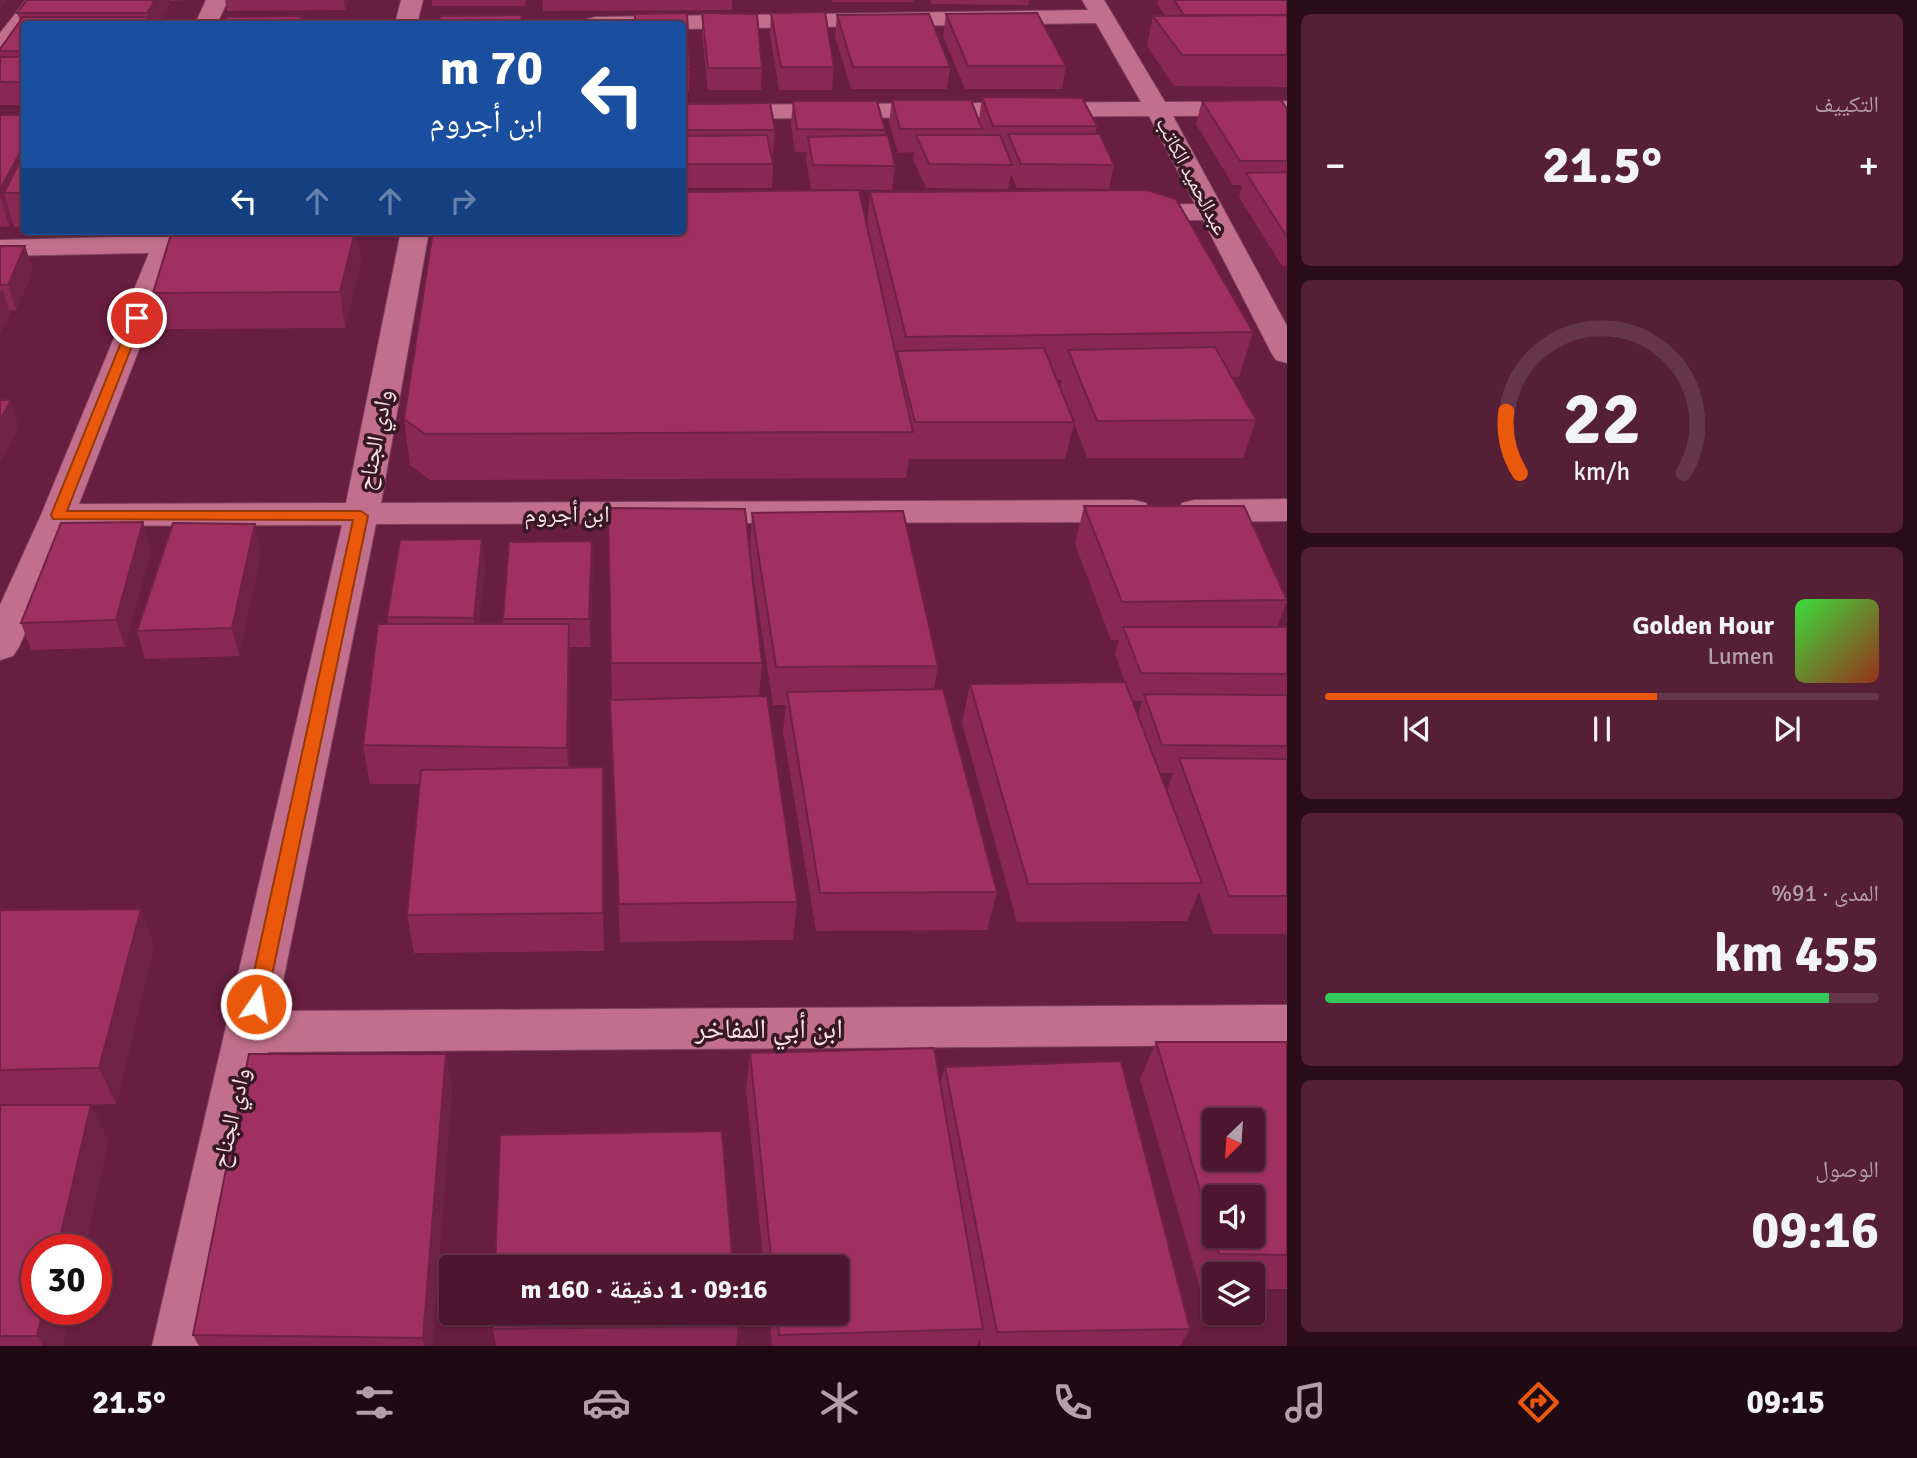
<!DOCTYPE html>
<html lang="ar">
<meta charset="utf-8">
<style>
body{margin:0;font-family:Signika,"Noto Naskh Arabic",sans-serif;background:#551f36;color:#f1f3f6;direction:rtl;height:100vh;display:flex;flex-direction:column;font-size:26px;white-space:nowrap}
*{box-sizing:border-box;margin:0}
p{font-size:23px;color:#b39faa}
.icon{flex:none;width:38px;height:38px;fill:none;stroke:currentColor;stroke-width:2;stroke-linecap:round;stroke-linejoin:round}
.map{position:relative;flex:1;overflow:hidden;direction:ltr}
.details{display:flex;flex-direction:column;gap:14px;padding:14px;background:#2b0c19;width:630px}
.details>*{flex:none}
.top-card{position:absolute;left:21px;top:21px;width:665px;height:214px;border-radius:7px;box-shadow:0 2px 5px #0004,0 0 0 2px #65354a;direction:rtl;background:#1a4fa0;color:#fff;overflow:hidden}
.needle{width:46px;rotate:205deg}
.controls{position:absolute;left:1202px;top:1108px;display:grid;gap:14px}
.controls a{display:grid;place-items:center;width:63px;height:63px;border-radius:7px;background:#4e162e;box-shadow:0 2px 5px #0004,0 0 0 2px #65354a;font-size:35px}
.speed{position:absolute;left:21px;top:1234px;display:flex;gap:14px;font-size:35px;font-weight:700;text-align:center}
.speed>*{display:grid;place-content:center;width:91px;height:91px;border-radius:50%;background:#4e162e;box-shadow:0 2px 5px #0004,0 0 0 2px #65354a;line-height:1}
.speed .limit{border:10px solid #d22;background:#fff;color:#111}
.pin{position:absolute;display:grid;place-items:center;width:60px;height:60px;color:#fff;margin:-30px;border:4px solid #fff;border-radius:50%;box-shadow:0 2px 7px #0007}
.me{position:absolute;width:77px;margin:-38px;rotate:12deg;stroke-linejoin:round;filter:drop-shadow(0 0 5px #0008)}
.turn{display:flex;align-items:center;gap:24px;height:147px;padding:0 28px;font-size:32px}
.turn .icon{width:91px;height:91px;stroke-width:2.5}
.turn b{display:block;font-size:49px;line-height:60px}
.lanes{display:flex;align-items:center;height:66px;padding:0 28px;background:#0003;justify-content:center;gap:35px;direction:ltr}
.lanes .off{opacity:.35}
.big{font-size:52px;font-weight:700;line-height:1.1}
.details .tile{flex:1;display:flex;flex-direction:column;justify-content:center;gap:10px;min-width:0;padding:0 24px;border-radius:10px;background:#551f36}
.details .dial{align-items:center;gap:0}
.dial svg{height:182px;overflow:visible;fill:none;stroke:#65354a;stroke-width:7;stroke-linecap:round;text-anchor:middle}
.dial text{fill:#f1f3f6;stroke:none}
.song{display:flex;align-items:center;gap:21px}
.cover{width:84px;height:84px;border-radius:10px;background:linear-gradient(135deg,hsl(120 70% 55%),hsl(10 70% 35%))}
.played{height:7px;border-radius:4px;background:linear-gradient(90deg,#ea580c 60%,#65354a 60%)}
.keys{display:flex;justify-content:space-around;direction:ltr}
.heat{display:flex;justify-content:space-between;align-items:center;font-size:38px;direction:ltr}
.charge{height:10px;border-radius:5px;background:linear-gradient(90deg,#34c759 91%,#65354a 0)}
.trip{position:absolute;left:439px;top:1255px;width:410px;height:70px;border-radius:7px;background:#4e162e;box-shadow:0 2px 5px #0004,0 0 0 2px #65354a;font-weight:700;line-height:70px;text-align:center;direction:rtl}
.tabs{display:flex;height:112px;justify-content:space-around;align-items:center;background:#1f0912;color:#b39faa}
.tabs .icon{width:49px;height:49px}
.tabs .current{color:#ea580c}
.tabs b{font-size:32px;color:#f1f3f6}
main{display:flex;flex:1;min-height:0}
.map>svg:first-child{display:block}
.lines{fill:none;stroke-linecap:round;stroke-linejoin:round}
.minor-casing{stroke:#7c3f5c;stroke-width:2}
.minor{fill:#c16f8c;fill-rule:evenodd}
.wall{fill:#892953;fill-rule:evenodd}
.shaded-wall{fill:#6f2243}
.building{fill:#9f3060;stroke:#6f2243;stroke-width:2;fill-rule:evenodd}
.route{fill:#ea580c;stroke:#983908;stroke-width:2}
.labels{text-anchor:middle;stroke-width:7;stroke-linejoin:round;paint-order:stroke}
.far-street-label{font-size:21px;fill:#fce0e8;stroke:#391825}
.street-label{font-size:24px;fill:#fce0e8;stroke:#391825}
.near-street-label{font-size:28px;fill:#fce0e8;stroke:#391825}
</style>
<main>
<section class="details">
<div class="tile"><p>التكييف</p>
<div class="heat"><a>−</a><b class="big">21.5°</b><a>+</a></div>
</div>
<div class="tile dial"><svg viewBox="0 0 100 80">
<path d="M14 69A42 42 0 1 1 86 69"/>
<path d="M14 69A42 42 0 0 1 8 42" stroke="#ea580c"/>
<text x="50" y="56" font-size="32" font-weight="700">22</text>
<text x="50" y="72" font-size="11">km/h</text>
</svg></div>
<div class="tile">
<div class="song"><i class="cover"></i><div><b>Golden Hour</b><p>Lumen</p></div></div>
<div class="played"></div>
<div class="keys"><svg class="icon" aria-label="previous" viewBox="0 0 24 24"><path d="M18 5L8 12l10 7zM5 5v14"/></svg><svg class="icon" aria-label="pause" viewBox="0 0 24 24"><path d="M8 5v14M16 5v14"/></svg><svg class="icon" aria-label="next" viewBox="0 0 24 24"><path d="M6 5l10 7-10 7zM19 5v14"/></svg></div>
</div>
<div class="tile"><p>المدى · 91%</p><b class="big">455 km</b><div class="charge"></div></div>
<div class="tile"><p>الوصول</p><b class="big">09:16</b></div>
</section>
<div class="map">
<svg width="1287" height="1346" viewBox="0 0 1287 1346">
<rect width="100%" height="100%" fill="#681e3e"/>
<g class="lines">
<g class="minor-casing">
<g id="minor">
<path d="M26 0H48L29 24H24C24 36 11 52 0 55V33Z"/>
<polygon points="206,0 228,0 217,24 195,24"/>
<polygon points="401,0 423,0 417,24 395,24"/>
<polygon points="1082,0 1104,0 1165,102 1287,101 1287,115 1173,116 1287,326 1287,363 1276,360 1272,354 1203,220 1133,221 1124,219 1120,213 1124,207 1133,205 1195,204 1149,116 682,119 682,105 1141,102 1096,23 682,29 682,24 584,24 587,19 595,17 1088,10"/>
<polygon points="157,231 185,231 79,504 346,503 401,231 429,231 381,503 1134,500 1146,503 1151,511 1146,519 1134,522 376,524 277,1011 1287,1005 1287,1045 268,1052 208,1346 152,1346 342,525 71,526 19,647 13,656 0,660 0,605 41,515 149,253 0,256 0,240 155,236"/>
<polygon points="1287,499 1287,521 1194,522 1182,519 1177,511 1182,503 1194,500"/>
</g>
</g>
<use href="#minor" class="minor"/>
</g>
<g class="wall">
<polygon points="27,0 188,0 170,1 170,3 158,24 24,24 24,105 0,105 0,49 20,21 17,13"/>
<polygon points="225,0 348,0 345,10 227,11"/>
<polygon points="432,0 526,0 525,6 432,6"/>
<polygon points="543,0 732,0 732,10 543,11"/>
<polygon points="831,0 913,0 913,2 832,2"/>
<polygon points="930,0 1029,0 1028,5 932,4"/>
<polygon points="1158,0 1287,0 1287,87 1174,86 1147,46 1153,16 1165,15 1157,4"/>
<polygon points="702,13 762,68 761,90 708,90 702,34"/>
<polygon points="771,13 834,67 832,90 779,90 770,35"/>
<polygon points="946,14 1066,66 1062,89 965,89 943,36"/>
<polygon points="837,15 950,67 947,89 851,89 835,36"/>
<polygon points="682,24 690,69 689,91 682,91"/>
<polygon points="982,97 1097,126 1095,134 1114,165 1109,189 1017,188 1011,174 1008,189 926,188 913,159 914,152 898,153 889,123 892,100 979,120"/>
<polygon points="793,101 885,130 885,135 895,166 892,190 811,189 806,160 807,152 795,152 791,124"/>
<polygon points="1202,101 1287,109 1287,266 1282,266 1239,197 1242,185 1233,185 1196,124"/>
<polygon points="682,104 775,130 773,153 771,153 773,164 772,188 685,188 682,174"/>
<polygon points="0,115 24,115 24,227 14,227 12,221 9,226 0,227"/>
<path d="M870 192 1253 332 1239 377H1231L1256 420 1243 458H1087L1074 423 1065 459H909V458L906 478 430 480 410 465 404 419 867 224ZM1057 380H1062L1060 387 1068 408Z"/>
<polygon points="0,246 25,246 33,271 16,310 9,310 10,313 0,334"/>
<polygon points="361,260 345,328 162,329 153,293"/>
<path d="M1084 506 1287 599V602L1277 627H1287V934H1213L1199 892 1187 921 1017 922 962 723 970 684 1127 688 1115 654 1119 640H1111L1075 544ZM1132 701H1142L1138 714ZM1160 773H1173L1167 791Z"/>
<polygon points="608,508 750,550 752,513 938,666 934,689 997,892 987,930 816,931 783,731 786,705 773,705 750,555 762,663 759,696 797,902 793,940 620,942 611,738 610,700 612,700"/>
<polygon points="592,541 593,568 590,647 570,647 569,768 603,767 604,951 414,953 407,915 420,784 370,784 363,745 388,624 387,617 485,566 479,624 503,624 503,619"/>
<polygon points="151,549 125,647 31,650 21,623"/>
<polygon points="261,551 239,656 145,659 137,631"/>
<polygon points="141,909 154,947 116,1104 74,1105 91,1105 108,1141 84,1250 37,1250 37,1309 71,1309 63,1346 0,1346 0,910"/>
<polygon points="1156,1042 1287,1042 1287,1289 1253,1289 1253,1274 1214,1274 1214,1288 1200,1288 1140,1079"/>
<polygon points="750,1053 940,1085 945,1067 1190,1329 1180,1346 981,1346 980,1338 977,1346 772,1346 769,1312 836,1312 836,1267 764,1267 746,1090"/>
<polygon points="446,1054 452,1090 432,1346 199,1346 193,1335"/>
<polygon points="738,1326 736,1346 496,1346 493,1329"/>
</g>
<g class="shaded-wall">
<polygon points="0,0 7,0 0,9"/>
<polygon points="155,0 170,0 170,3 158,24 150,24 147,13"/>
<polygon points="344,0 348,0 345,10"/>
<polygon points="148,17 149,24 144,24"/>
<polygon points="24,145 24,193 4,193 12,221 9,226 0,196 0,190"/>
<polygon points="355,231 357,231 361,260 345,328 340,292"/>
<polygon points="25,246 33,271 16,310 8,285"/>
<polygon points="2,288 10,313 0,334 0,292"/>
<polygon points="11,400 19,427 0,464 0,420"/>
<polygon points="143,522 151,549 125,647 116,620"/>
<polygon points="255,524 261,551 239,656 232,628"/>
<polygon points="482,539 485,566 477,645 474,618"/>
<polygon points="592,541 593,568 590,647 589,619"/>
<polygon points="569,624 570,662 569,786 567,748"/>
<polygon points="603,767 604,806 604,951 603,913"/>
<polygon points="141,909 154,947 116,1104 99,1068"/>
<polygon points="446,1054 452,1090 432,1346 424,1346 423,1338"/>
<polygon points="91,1105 108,1141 84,1250 57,1250"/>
<polygon points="43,1309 71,1309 63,1346 43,1346 37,1336"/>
</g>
<g class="building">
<polygon points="27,0 155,0 147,13 17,13"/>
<polygon points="1174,0 1287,0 1287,15 1184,15"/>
<polygon points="825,12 834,67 781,67 771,13"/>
<polygon points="687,13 690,69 682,69 682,24 635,24 635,14"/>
<polygon points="702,13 757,14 762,68 708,68"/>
<polygon points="1037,13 1066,66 968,66 946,14"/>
<polygon points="929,14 950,67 853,67 837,15"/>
<polygon points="522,15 521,24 439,24 440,16"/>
<polygon points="1287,15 1287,55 1182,55 1153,16"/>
<polygon points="301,16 298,24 223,24 227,17"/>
<polygon points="23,17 148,17 144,24 24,24 24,51 0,51 0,49"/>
<rect x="0" y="57" width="24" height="25"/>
<polygon points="982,97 1082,98 1097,126 993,126"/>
<polygon points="892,100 971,100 982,129 900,129"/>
<polygon points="1281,100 1287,109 1287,161 1240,161 1202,101"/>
<polygon points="793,101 877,101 885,130 797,129"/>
<polygon points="770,103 775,130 682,130 682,104"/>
<polygon points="0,115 24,115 24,145 0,190"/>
<polygon points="1008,134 1100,134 1114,165 1021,164"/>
<polygon points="767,135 773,164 685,164 682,147 682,136"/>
<polygon points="888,135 895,166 813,165 808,137"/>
<polygon points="916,135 1000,135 1012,165 929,164"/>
<polygon points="24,153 24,193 4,193"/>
<polygon points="1287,172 1287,237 1246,173"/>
<polygon points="859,190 913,432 425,434 404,419 433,231 682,231 682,192"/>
<polygon points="1147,190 1176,199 1253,332 906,337 870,192"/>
<polygon points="172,231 355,231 340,292 153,293"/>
<polygon points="0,246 25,246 8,285 0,285"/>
<polygon points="1215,347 1256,420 1097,421 1068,350"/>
<polygon points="1044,348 1074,422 915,422 897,351"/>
<polygon points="0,400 11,400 0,420"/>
<polygon points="1084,506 1244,506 1287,600 1122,602"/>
<polygon points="608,508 745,509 762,663 611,663"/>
<polygon points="903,511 938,666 776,667 752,513"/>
<polygon points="143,522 116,620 21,623 61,523"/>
<polygon points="173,523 255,524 232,628 137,631"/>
<polygon points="482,539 474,618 387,617 400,540"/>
<polygon points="592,541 589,619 503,619 509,542"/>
<polygon points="378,624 569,624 567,748 363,745"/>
<polygon points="1123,627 1287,627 1287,674 1141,673"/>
<polygon points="1125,682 1202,883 1028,884 970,684"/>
<polygon points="943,689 997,892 820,893 787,692"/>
<polygon points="1144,694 1287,695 1287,746 1162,745"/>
<polygon points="767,696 797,902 619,904 610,700"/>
<polygon points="1179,758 1287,759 1287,896 1229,896"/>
<polygon points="603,767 603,913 407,915 421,770"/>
<polygon points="141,909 99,1068 0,1070 0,910"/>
<path d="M1156 1042H1287V1255L1219 1254ZM1214 1120H1253V1158H1214ZM1214 1197H1253V1236H1214Z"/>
<polygon points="934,1048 983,1329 779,1335 777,1312 836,1312 836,1267 772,1267 750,1053"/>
<polygon points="249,1054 446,1054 423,1338 193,1335"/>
<polygon points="1121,1061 1190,1329 997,1332 945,1067"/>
<polygon points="0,1105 91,1105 57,1250 37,1250 37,1309 43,1309 37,1336 0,1336"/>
<polygon points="722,1131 733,1267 495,1267 500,1135"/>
<polygon points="493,1312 737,1312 738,1326 493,1329"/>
</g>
<polygon class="route" points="137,315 143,318 67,511 361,511 368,516 266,1004 263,1010 256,1013 249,1010 247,1004 353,520 53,519 51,515 131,318"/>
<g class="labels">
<g class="far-street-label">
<text transform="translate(1192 176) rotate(62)" y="7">عبدالحميد الكاتب</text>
</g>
<g class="street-label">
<text transform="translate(375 440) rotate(-79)" y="8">وادي الجناح</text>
<text x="567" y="522">ابن أجروم</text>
<text transform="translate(231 1118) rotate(-77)" y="8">وادي الجناح</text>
</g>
<g class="near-street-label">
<text x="769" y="1038">ابن أبي المفاخر</text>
</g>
</g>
</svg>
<div class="controls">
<a><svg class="needle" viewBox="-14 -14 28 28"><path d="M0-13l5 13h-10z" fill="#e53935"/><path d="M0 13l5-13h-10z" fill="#b39faa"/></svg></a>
<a><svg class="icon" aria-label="sound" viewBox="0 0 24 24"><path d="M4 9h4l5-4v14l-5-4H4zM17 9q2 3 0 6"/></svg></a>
<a><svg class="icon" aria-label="layers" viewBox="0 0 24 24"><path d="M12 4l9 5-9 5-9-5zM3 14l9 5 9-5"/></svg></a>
</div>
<div class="speed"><div class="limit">30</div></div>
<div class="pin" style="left:137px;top:318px;background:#d93025"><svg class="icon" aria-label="arrive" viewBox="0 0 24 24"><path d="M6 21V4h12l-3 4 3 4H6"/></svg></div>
<svg class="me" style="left:256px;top:1004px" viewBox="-20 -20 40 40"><circle r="17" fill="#ea580c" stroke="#fff" stroke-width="3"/><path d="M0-11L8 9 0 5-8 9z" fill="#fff"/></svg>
<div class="trip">09:16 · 1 دقيقة · 160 m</div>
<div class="top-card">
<div class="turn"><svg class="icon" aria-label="left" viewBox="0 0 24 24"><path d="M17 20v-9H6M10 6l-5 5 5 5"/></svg><div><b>70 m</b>ابن أجروم</div></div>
<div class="lanes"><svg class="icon" aria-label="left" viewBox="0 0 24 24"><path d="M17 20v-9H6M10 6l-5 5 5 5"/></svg><svg class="icon off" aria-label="ahead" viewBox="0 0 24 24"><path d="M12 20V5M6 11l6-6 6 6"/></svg><svg class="icon off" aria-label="ahead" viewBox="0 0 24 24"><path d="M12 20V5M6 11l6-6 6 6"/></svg><svg class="icon off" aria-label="right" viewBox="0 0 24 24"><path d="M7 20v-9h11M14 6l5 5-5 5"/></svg></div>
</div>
</div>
</main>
<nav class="tabs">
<b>09:15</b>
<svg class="icon current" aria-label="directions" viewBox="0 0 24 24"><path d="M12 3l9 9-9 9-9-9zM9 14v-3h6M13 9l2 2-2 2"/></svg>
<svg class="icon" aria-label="music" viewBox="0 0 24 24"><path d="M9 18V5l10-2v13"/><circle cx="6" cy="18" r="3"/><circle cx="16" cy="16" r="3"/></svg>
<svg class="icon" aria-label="phone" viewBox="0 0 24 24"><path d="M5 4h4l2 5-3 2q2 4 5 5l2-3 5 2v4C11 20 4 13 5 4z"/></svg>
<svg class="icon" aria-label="climate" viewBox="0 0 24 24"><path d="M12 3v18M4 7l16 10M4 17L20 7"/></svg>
<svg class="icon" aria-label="car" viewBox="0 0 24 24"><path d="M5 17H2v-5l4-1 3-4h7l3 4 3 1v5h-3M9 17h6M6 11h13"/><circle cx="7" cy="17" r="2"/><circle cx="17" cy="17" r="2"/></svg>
<svg class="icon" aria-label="filters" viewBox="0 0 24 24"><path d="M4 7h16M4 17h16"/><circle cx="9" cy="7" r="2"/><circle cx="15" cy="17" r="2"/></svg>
<b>21.5°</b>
</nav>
